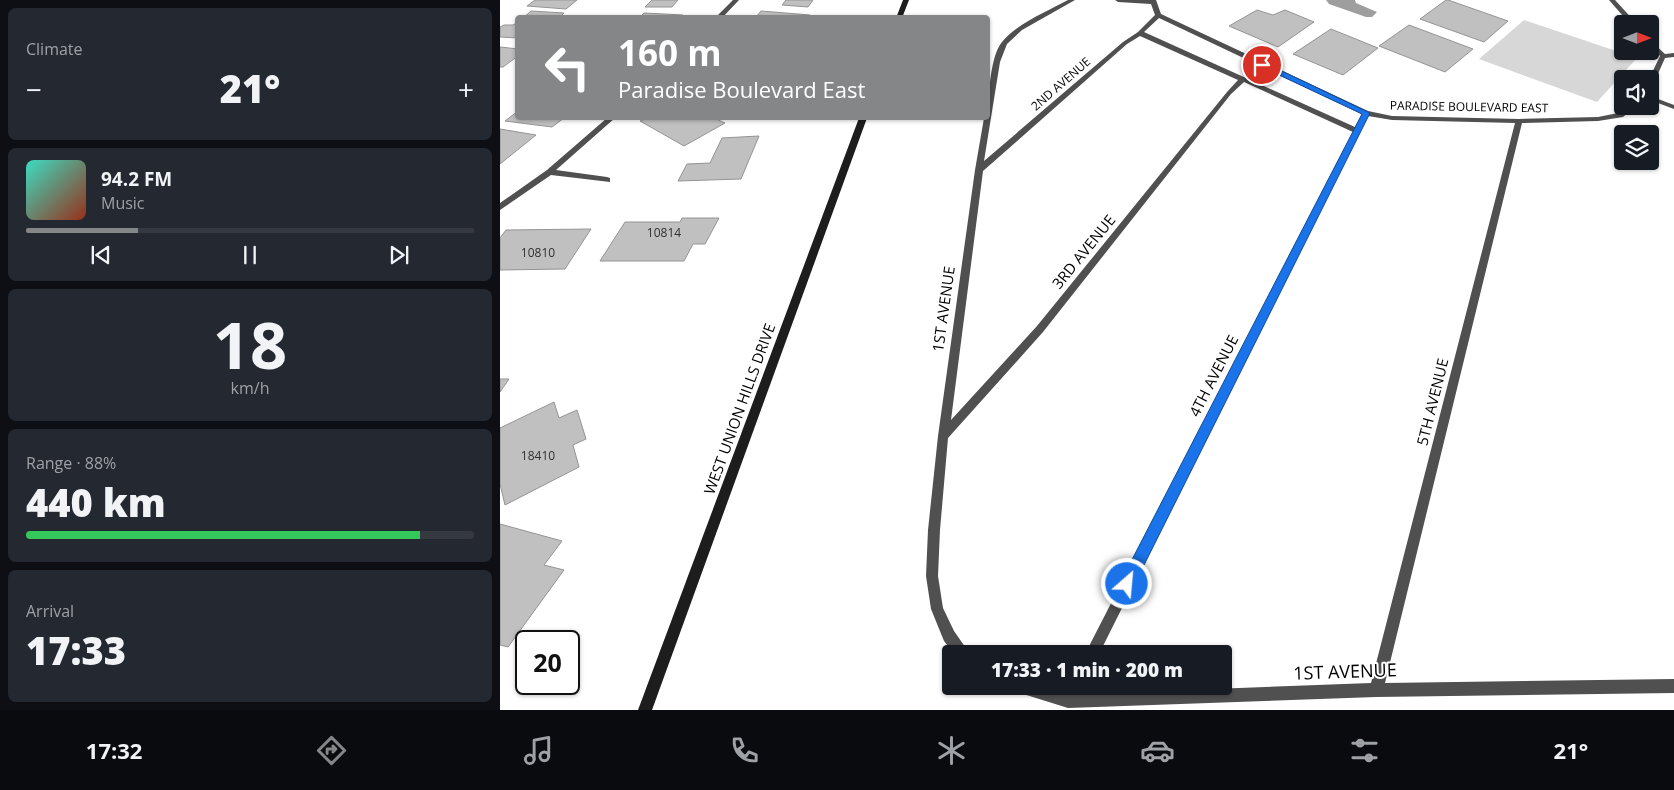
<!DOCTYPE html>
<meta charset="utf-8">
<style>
body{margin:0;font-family:"Open Sans",sans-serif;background:#242831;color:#f1f3f6;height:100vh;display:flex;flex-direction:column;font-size:19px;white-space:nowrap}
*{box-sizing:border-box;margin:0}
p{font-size:16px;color:#9ea1a6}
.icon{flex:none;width:28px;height:28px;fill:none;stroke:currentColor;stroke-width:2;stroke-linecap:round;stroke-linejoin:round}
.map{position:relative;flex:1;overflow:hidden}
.drawer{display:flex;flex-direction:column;gap:8px;padding:8px;background:#0d0f14;width:500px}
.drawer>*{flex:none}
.top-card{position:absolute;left:15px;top:15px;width:475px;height:105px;border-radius:5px;box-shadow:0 1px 4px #0004;background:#858687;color:#fff;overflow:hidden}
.needle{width:32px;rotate:90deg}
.tools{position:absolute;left:1114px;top:15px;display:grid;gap:10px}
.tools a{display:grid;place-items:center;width:45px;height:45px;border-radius:5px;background:#171b24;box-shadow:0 1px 4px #0004;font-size:25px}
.speed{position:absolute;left:15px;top:630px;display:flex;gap:10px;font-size:25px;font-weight:700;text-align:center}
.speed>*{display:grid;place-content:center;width:65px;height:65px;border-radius:50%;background:#171b24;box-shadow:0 1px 4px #0004;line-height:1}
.speed .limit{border:2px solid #111;border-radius:8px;background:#fff;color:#111}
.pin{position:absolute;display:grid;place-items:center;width:42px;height:42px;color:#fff;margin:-21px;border:2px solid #fff;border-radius:50%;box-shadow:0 1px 5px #0007}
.me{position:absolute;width:55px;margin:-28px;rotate:27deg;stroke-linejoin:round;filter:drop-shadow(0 0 4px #0008)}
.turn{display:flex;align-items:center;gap:18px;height:105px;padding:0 20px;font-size:22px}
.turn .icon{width:65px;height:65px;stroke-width:2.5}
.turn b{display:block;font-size:35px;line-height:42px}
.big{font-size:38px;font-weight:800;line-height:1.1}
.drawer .tile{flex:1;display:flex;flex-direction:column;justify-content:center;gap:8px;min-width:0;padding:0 18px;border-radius:8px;background:#242831}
.drawer .dial{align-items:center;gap:0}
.dial b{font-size:65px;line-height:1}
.song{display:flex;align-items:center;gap:15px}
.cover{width:60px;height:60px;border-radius:8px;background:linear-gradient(135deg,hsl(170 70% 55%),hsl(10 70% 35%))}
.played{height:5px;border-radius:2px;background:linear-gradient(90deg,#858687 25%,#363941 25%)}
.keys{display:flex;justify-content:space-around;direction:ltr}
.heat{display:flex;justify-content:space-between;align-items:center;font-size:28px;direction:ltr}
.charge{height:8px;border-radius:4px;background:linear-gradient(90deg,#34c759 88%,#363941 0)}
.trip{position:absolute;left:442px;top:645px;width:290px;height:50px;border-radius:5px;background:#171b24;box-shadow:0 1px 4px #0004;font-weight:800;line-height:50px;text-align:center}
.tabs{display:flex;height:80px;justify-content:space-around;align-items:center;background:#090b0e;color:#9ea1a6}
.tabs .icon{width:35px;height:35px}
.tabs .active{color:#858687}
.tabs b{font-size:22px;color:#f1f3f6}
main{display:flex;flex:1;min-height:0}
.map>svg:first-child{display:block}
.green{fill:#d7d7d7}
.water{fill:#9e9e9e}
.building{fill:#c0c0c0;stroke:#949494}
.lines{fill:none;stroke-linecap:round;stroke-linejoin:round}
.lane{fill:#505050;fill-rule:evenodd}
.street{fill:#505050;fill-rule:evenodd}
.secondary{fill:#1d1d1d;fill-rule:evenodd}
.route{fill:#1a73e8;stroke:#114b97}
.labels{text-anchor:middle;stroke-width:4;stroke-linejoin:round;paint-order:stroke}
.far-street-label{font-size:12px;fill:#000;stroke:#fff}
.number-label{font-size:12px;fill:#303030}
.street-label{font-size:15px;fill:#000;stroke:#fff}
.near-street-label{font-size:18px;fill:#000;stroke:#fff}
</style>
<main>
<section class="drawer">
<div class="tile"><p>Climate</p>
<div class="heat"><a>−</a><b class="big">21°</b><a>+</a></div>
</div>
<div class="tile">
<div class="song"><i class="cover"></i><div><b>94.2 FM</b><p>Music</p></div></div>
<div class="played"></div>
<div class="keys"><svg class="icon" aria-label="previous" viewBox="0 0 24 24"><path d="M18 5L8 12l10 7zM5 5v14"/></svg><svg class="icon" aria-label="pause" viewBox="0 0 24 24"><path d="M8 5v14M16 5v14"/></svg><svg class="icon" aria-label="next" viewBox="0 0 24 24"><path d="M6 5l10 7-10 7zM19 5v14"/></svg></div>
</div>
<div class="tile dial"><b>18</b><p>km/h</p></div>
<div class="tile"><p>Range · 88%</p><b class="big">440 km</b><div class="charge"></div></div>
<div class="tile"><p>Arrival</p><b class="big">17:33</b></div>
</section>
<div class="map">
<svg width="1174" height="710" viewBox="0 0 1174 710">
<rect width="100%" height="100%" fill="#fff"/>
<polygon class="green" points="1024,20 1137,58 1097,102 979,59"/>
<polygon class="water" points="826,0 855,0 856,3 877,12 872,17 866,17 829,4"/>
<g class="building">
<polygon points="35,0 77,0 66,9 27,6"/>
<polygon points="152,0 178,0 172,7 145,7"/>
<polygon points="286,0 313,0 308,7 282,5"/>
<polygon points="946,0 948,0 1008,21 984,42 920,19"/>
<polygon points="757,10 773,15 785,10 814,22 778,47 729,26"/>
<polygon points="31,11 64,13 59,18 23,18"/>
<polygon points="261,11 310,15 308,18 255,18"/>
<polygon points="144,13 183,15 180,18 139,18"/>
<polygon points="18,22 18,38 0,37 0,27 4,25 13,25"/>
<polygon points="909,25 973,49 945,72 879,46"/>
<polygon points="831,29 878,48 843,75 793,54"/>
<polygon points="0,47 18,49 18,56 3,67 0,67"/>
<polygon points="18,111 18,118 64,118 52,127 5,121"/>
<polygon points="148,118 214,118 225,123 184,146 140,121"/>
<polygon points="0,129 36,135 0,164"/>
<polygon points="259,136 241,179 178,181 187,164 210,163 222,138"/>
<polygon points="182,218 219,218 205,244 193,244 184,261 100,261 125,222 180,222"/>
<polygon points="91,229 65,269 0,270 0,238 6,230"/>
<polygon points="0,379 9,379 0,392"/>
<polygon points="54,402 59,418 77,410 86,439 73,445 79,467 5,505 0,484 0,428"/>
<polygon points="0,524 62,541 44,565 64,570 8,647 0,645"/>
</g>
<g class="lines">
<g class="lane">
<path d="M568 0H575L522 30 507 44 500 62 484 161 623 42 638 32 655 15 651 4 618 2 615 0H656L661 14 868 111 892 116 1019 119 1098 117 1118 113 1129 106H1137L1123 117 1098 121 1022 123 885 683 1174 679V693L876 697 568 708 514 691 512 686H543L565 693 568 686H582L579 694 871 683 1015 123 892 120 868 116 599 654H585L853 132 744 82 731 94 543 332 448 438 440 530 438 576 443 608 454 631 470 654H454L444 641 431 609 426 576 428 530 438 436 475 170 484 118H488C488 99 490 56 502 42 516 24 548 11 568 0ZM659 18 862 114 855 127 644 32ZM640 36 738 80 727 92 537 326 451 420 483 171 627 44Z"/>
<polygon points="1109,0 1115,0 1137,24 1130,24"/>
<polygon points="1150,40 1165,54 1174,53 1174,57 1165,58 1153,85 1150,87 1149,79 1160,56 1150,46"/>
<polygon points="1150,96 1174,105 1174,109 1150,100"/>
</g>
<g class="street">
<polygon points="233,0 239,0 222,18 215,18"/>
<polygon points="107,118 115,118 56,170 107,177 110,178 110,182 51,175 0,210 0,203 47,170"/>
</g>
<g class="secondary">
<polygon points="403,0 409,0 402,18 396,18"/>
<polygon points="359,118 367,118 152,710 138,710"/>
</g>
</g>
<polygon class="route" points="760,63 765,63 870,113 632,589 627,591 622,589 620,584 622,579 862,114 760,66"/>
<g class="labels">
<g class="far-street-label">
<text transform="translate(561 84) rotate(-41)" y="4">2ND AVENUE</text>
<text transform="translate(969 107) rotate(1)" y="4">PARADISE BOULEVARD EAST</text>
</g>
<g class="number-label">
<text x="164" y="237">10814</text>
<text x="38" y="257">10810</text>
<text x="38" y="460">18410</text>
</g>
<g class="street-label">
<text transform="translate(584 252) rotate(-51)" y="5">3RD AVENUE</text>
<text transform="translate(444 309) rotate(-82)" y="5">1ST AVENUE</text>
<text transform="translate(714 376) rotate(-63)" y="5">4TH AVENUE</text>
<text transform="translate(933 402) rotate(-76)" y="5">5TH AVENUE</text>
<text transform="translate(240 409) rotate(-70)" y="5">WEST UNION HILLS DRIVE</text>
</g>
<g class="near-street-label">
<text transform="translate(845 672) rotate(-2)" y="6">1ST AVENUE</text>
</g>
</g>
</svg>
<div class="tools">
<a><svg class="needle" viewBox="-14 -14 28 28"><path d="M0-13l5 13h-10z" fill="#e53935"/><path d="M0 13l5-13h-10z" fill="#9ea1a6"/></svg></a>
<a><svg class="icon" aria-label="sound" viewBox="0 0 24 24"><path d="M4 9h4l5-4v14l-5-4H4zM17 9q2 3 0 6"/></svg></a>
<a><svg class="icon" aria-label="layers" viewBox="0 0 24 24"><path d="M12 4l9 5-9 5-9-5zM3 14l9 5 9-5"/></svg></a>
</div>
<div class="speed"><div class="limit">20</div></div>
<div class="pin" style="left:762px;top:65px;background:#d93025"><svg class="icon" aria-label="arrive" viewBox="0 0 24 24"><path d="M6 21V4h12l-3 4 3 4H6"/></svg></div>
<svg class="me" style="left:627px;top:584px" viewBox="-20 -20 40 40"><circle r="17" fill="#1a73e8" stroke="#fff" stroke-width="3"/><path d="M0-11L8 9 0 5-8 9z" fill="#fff"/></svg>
<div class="trip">17:33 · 1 min · 200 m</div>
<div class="top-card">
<div class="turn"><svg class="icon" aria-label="left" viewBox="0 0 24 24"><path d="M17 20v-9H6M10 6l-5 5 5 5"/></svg><div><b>160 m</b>Paradise Boulevard East</div></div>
</div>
</div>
</main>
<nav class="tabs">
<b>17:32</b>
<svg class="icon active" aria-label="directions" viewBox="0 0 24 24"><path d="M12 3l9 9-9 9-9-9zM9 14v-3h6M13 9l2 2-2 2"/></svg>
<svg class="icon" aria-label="music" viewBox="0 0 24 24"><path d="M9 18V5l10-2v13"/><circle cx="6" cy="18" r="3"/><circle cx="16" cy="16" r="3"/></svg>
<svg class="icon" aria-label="phone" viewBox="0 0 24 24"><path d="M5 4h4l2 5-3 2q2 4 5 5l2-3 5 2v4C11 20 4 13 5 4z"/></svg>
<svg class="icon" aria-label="climate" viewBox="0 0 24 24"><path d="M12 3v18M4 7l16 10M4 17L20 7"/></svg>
<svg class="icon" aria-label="car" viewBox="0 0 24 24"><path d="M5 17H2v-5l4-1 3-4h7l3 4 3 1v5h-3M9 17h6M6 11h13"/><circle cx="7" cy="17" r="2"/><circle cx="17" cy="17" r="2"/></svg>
<svg class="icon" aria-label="filters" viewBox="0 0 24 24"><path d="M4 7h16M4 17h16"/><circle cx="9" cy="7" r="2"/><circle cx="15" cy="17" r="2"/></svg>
<b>21°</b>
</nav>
